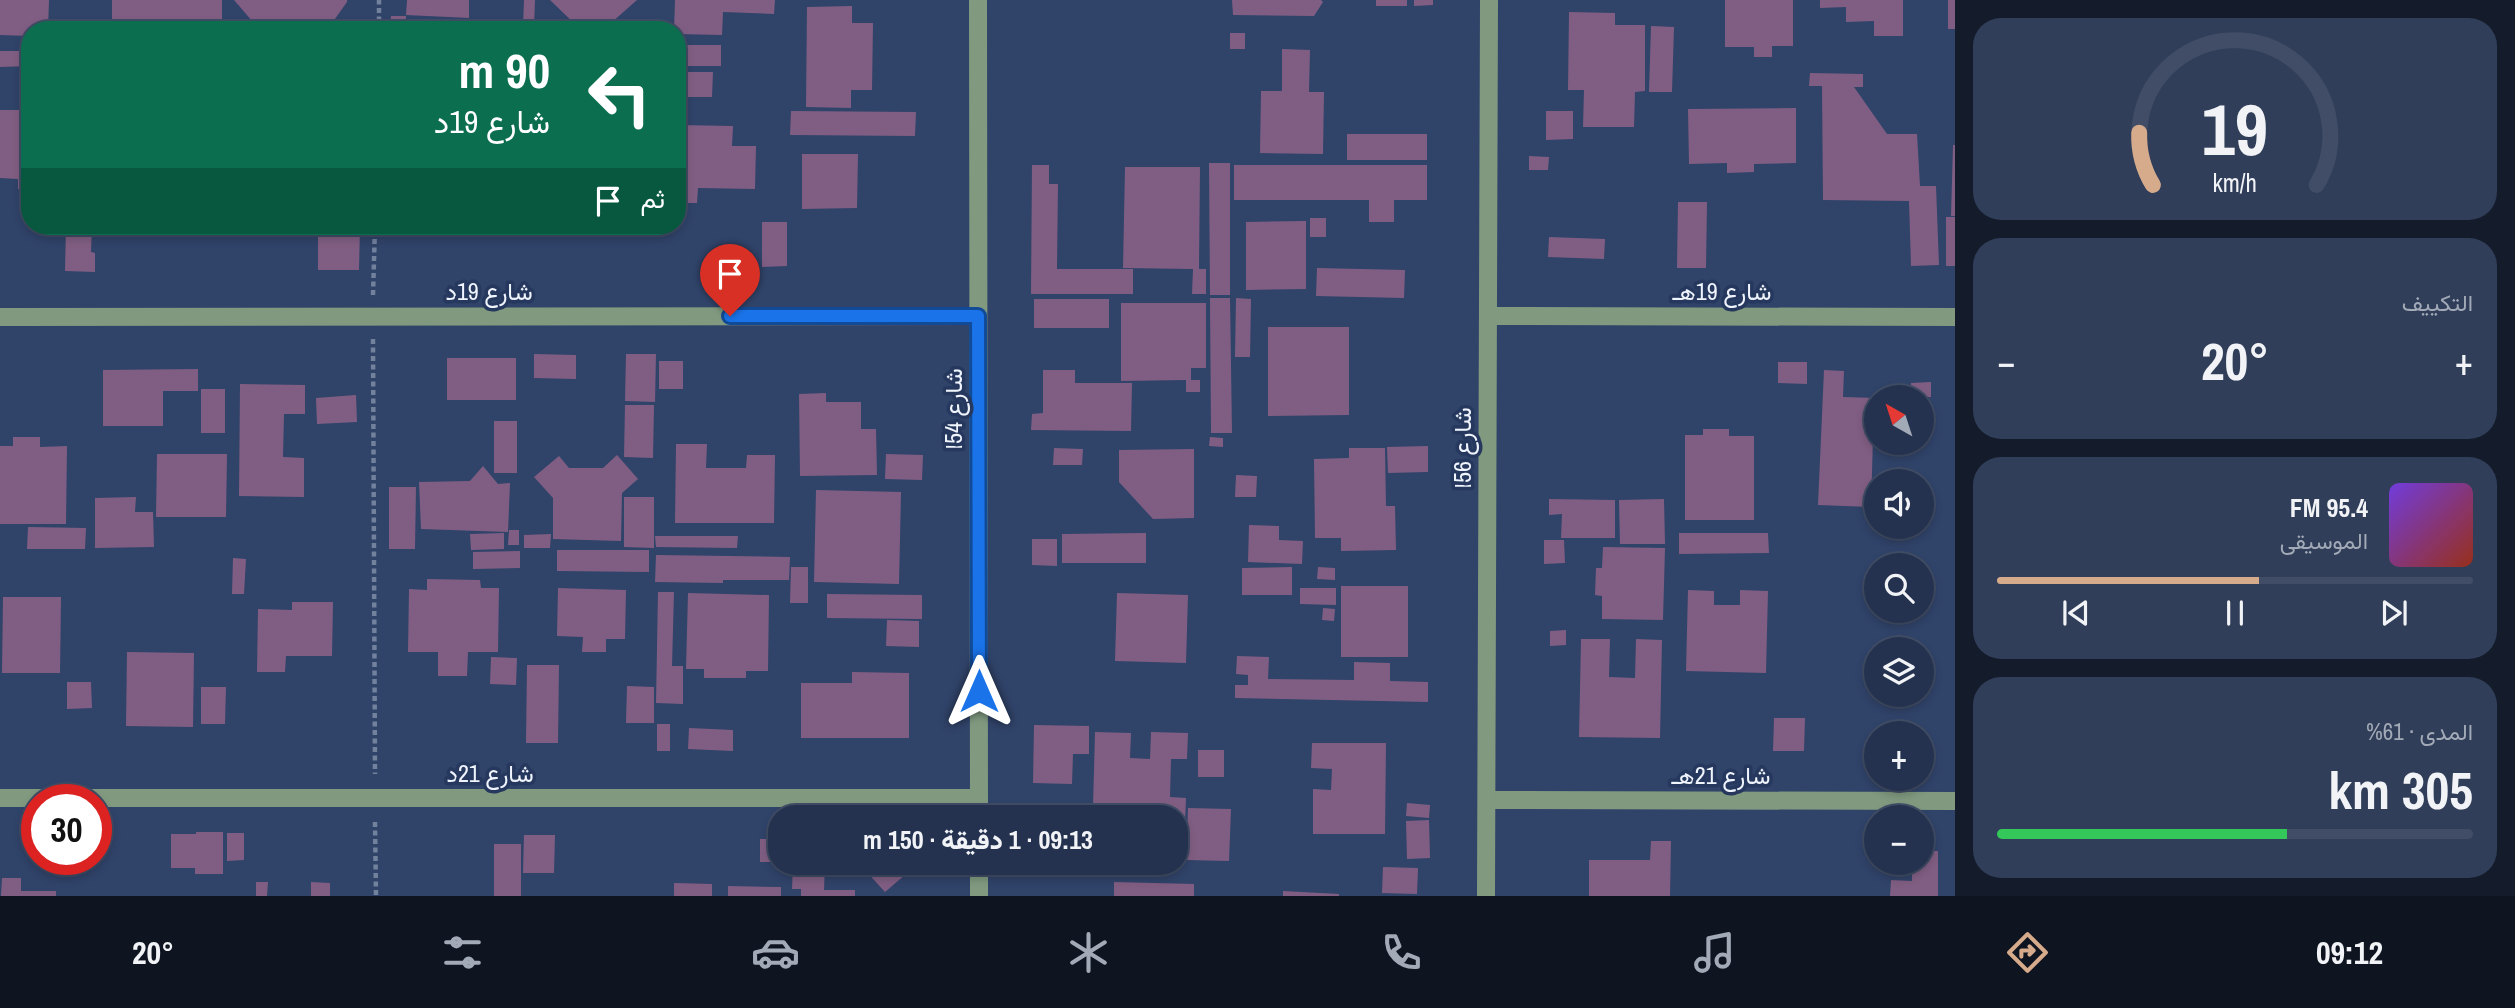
<!DOCTYPE html>
<html lang="ar">
<meta charset="utf-8">
<style>
body{margin:0;font-family:"Archivo Narrow",Vazirmatn,sans-serif;background:#303e59;color:#f1f3f6;direction:rtl;height:100vh;display:flex;flex-direction:column;font-size:26px;white-space:nowrap}
*{box-sizing:border-box;margin:0}
p{font-size:23px;color:#a3aab7}
.icon{flex:none;width:38px;height:38px;fill:none;stroke:currentColor;stroke-width:2;stroke-linecap:round;stroke-linejoin:round}
.map{position:relative;flex:1;overflow:hidden;direction:ltr}
.details{display:flex;flex-direction:column;gap:18px;padding:18px;background:#141c2b;width:560px}
.details>*{flex:none}
.top-card{position:absolute;left:21px;top:21px;width:665px;height:214px;border-radius:28px;box-shadow:0 4px 10px #0003,0 0 0 2px #414d66;direction:rtl;background:#0b6e4f;color:#fff;overflow:hidden}
.needle{width:46px;rotate:321deg}
.buttons{position:absolute;left:1864px;top:385px;display:grid;gap:14px}
.buttons a{display:grid;place-items:center;width:70px;height:70px;border-radius:50%;background:#24324f;box-shadow:0 4px 10px #0003,0 0 0 2px #414d66;font-size:35px}
.speed{position:absolute;left:21px;top:784px;display:flex;gap:14px;font-size:35px;font-weight:700;text-align:center}
.speed>*{display:grid;place-content:center;width:91px;height:91px;border-radius:50%;background:#24324f;box-shadow:0 4px 10px #0003,0 0 0 2px #414d66;line-height:1}
.speed .limit{border:10px solid #d22;background:#fff;color:#111}
.pin{position:absolute;display:grid;place-items:center;width:60px;height:60px;color:#fff;margin:-72px -30px;border-radius:50% 50% 50% 0;rotate:-45deg;box-shadow:0 0 7px #0007}
.pin .icon{rotate:45deg}
.me{position:absolute;width:77px;margin:-38px;rotate:0deg;stroke-linejoin:round;filter:drop-shadow(0 0 5px #0008)}
.turn{display:flex;align-items:center;gap:24px;height:147px;padding:0 21px;font-size:32px}
.turn .icon{width:91px;height:91px;stroke-width:2.5}
.turn b{display:block;font-size:49px;line-height:60px}
.then{display:flex;align-items:center;height:66px;padding:0 21px;background:#0003;gap:14px;font-size:26px}
.big{font-size:52px;font-weight:800;line-height:1.1}
.details .card{flex:1;display:flex;flex-direction:column;justify-content:center;gap:10px;min-width:0;padding:0 24px;border-radius:28px;background:#303e59}
.details .dial{align-items:center;gap:0}
.dial svg{height:182px;overflow:visible;fill:none;stroke:#414d66;stroke-width:7;stroke-linecap:round;text-anchor:middle}
.dial text{fill:#f1f3f6;stroke:none}
.song{display:flex;align-items:center;gap:21px}
.cover{width:84px;height:84px;border-radius:10px;background:linear-gradient(135deg,hsl(260 70% 55%),hsl(10 70% 35%))}
.played{height:7px;border-radius:4px;background:linear-gradient(90deg,#d6ab8b 55%,#414d66 55%)}
.keys{display:flex;justify-content:space-around;direction:ltr}
.heat{display:flex;justify-content:space-between;align-items:center;font-size:38px;direction:ltr}
.charge{height:10px;border-radius:5px;background:linear-gradient(90deg,#34c759 61%,#414d66 0)}
.trip{position:absolute;left:768px;top:805px;width:420px;height:70px;border-radius:28px;background:#24324f;box-shadow:0 4px 10px #0003,0 0 0 2px #414d66;font-weight:800;line-height:70px;text-align:center;direction:rtl}
.tab-bar{display:flex;height:112px;justify-content:space-around;align-items:center;background:#0e1420;color:#a3aab7}
.tab-bar .icon{width:49px;height:49px}
.tab-bar .current{color:#d6ab8b}
.tab-bar b{font-size:32px;color:#f1f3f6}
main{display:flex;flex:1;min-height:0}
.map>svg:first-child{display:block}
.building{fill:#805e83}
.lines{fill:none;stroke-linecap:round;stroke-linejoin:round}
.path{stroke:#72819c;stroke-width:4.5;stroke-dasharray:5 3.5;stroke-linecap:butt}
.minor{stroke:#80997f;stroke-width:18}
.route-casing{stroke:#114b97;stroke-width:18}
.route{stroke:#1a73e8;stroke-width:12}
.labels{text-anchor:middle;stroke-width:7;stroke-linejoin:round;paint-order:stroke}
.street-label{font-size:24px;fill:#eff4fd;stroke:#26385d}
</style>
<main>
<section class="details">
<div class="card dial"><svg viewBox="0 0 100 80">
<path d="M14 69A42 42 0 1 1 86 69"/>
<path d="M14 69A42 42 0 0 1 8 46" stroke="#d6ab8b"/>
<text x="50" y="56" font-size="32" font-weight="700">19</text>
<text x="50" y="72" font-size="11">km/h</text>
</svg></div>
<div class="card"><p>التكييف</p>
<div class="heat"><a>−</a><b class="big">20°</b><a>+</a></div>
</div>
<div class="card">
<div class="song"><i class="cover"></i><div><b>95.4 FM</b><p>الموسيقى</p></div></div>
<div class="played"></div>
<div class="keys"><svg class="icon" aria-label="previous" viewBox="0 0 24 24"><path d="M18 5L8 12l10 7zM5 5v14"/></svg><svg class="icon" aria-label="pause" viewBox="0 0 24 24"><path d="M8 5v14M16 5v14"/></svg><svg class="icon" aria-label="next" viewBox="0 0 24 24"><path d="M6 5l10 7-10 7zM19 5v14"/></svg></div>
</div>
<div class="card"><p>المدى · 61%</p><b class="big">305 km</b><div class="charge"></div></div>
</section>
<div class="map">
<svg width="1955" height="896" viewBox="0 0 1955 896">
<rect width="100%" height="100%" fill="#304369"/>
<g class="building">
<polygon points="0,0 49,0 48,30 30,30 30,36 0,35"/>
<rect x="112" y="0" width="110" height="30"/>
<polygon points="234,0 347,0 347,2 327,30 310,30 302,20 280,22 277,30 260,30"/>
<polygon points="407,0 469,0 469,18 406,15"/>
<polygon points="524,0 535,0 534,26 523,26"/>
<polygon points="550,0 637,0 603,30 581,30"/>
<polygon points="675,0 775,0 774,14 723,12 722,35 677,34 677,30 674,30"/>
<polygon points="1232,0 1321,0 1323,2 1314,16 1233,15"/>
<rect x="1376" y="0" width="31" height="6"/>
<polygon points="1414,0 1433,0 1433,5 1414,6"/>
<polygon points="1725,0 1793,0 1793,46 1772,46 1772,57 1754,57 1754,47 1725,47"/>
<polygon points="1820,0 1903,0 1903,36 1874,36 1874,21 1846,22 1846,7 1820,8"/>
<rect x="1948" y="0" width="7" height="29"/>
<polygon points="852,6 852,23 873,23 872,90 851,90 851,108 806,107 807,7"/>
<polygon points="1569,12 1615,13 1615,25 1645,25 1645,91 1635,92 1634,127 1583,127 1584,90 1568,90"/>
<polygon points="391,16 406,16 405,29 390,28"/>
<polygon points="1651,26 1674,27 1672,92 1649,92"/>
<rect x="1230" y="33" width="15" height="16"/>
<rect x="686" y="45" width="35" height="21"/>
<polygon points="1282,49 1310,50 1309,92 1324,92 1323,154 1260,153 1261,91 1282,91"/>
<polygon points="0,51 30,51 30,66 0,67"/>
<rect x="26" y="69" width="4" height="26"/>
<polygon points="677,72 713,72 712,97 677,97"/>
<polygon points="1810,73 1863,74 1863,87 1854,87 1887,134 1917,134 1920,186 1936,186 1939,265 1911,266 1909,201 1823,200 1822,86 1809,86"/>
<polygon points="1796,108 1796,163 1754,164 1754,172 1727,173 1727,163 1689,164 1688,109"/>
<polygon points="0,110 30,110 30,189 18,189 18,179 0,178"/>
<polygon points="791,111 916,112 915,136 790,135"/>
<polygon points="1546,111 1573,111 1573,139 1546,140"/>
<polygon points="677,125 733,126 732,146 756,146 755,189 698,188 697,203 677,203"/>
<rect x="1347" y="134" width="80" height="26"/>
<polygon points="1953,145 1955,145 1955,216 1951,216"/>
<polygon points="802,154 858,154 857,208 802,209"/>
<polygon points="1529,156 1549,157 1548,170 1529,170"/>
<polygon points="1209,163 1230,163 1230,295 1210,295"/>
<polygon points="1032,165 1049,165 1049,184 1058,184 1057,269 1133,269 1133,294 1031,294"/>
<polygon points="1234,165 1427,165 1427,200 1394,200 1394,222 1369,222 1369,200 1234,200"/>
<polygon points="1125,167 1200,167 1199,269 1206,269 1206,294 1192,294 1193,269 1123,268"/>
<polygon points="1678,202 1707,202 1706,268 1677,268"/>
<rect x="1946" y="217" width="9" height="49"/>
<rect x="1310" y="218" width="16" height="19"/>
<polygon points="1306,221 1306,289 1246,290 1246,222"/>
<polygon points="762,222 787,222 787,266 762,267"/>
<polygon points="66,226 92,226 91,252 95,253 95,272 65,271"/>
<polygon points="318,226 360,226 359,270 318,270"/>
<polygon points="1549,237 1605,239 1604,259 1548,257"/>
<polygon points="1317,268 1405,270 1404,298 1316,296"/>
<polygon points="1210,298 1230,298 1232,433 1211,433"/>
<polygon points="1236,298 1251,299 1250,357 1235,357"/>
<rect x="1034" y="299" width="75" height="29"/>
<polygon points="1121,303 1206,303 1206,368 1191,368 1191,380 1200,380 1200,392 1186,392 1186,380 1121,381"/>
<polygon points="1268,327 1349,327 1349,415 1268,416"/>
<polygon points="534,354 576,355 576,379 534,378"/>
<polygon points="626,354 656,354 655,402 625,401"/>
<rect x="447" y="358" width="69" height="42"/>
<rect x="659" y="361" width="24" height="28"/>
<polygon points="1778,362 1807,362 1807,384 1778,383"/>
<polygon points="198,369 198,391 163,391 163,426 103,426 103,370"/>
<polygon points="1043,370 1075,370 1075,383 1132,383 1131,431 1031,430 1032,414 1043,413"/>
<polygon points="1824,370 1844,371 1843,397 1876,398 1876,437 1873,437 1871,507 1818,505"/>
<polygon points="1931,382 1931,397 1911,397 1911,383"/>
<polygon points="240,384 305,385 305,414 284,414 283,457 304,458 304,497 239,496"/>
<rect x="201" y="389" width="24" height="44"/>
<polygon points="826,393 826,402 861,402 861,429 876,429 877,475 800,476 799,394"/>
<polygon points="356,395 357,422 317,424 316,398"/>
<polygon points="625,405 654,405 653,458 624,457"/>
<rect x="494" y="421" width="23" height="52"/>
<polygon points="1703,429 1729,429 1729,436 1754,436 1754,520 1685,520 1685,435 1703,435"/>
<polygon points="13,437 40,437 40,447 67,446 66,524 0,524 0,446 13,446"/>
<polygon points="1210,437 1223,438 1223,447 1209,446"/>
<polygon points="676,444 707,444 706,468 746,468 747,455 775,455 774,523 675,523"/>
<polygon points="1428,446 1428,472 1388,473 1387,447"/>
<polygon points="1054,448 1083,449 1082,465 1053,465"/>
<polygon points="1349,448 1385,448 1386,506 1395,506 1396,550 1341,551 1341,538 1315,538 1314,459 1349,458"/>
<polygon points="1194,449 1194,518 1153,519 1119,482 1119,450"/>
<polygon points="157,454 227,454 226,517 156,517"/>
<polygon points="886,454 923,455 922,480 885,479"/>
<polygon points="617,455 638,479 622,493 621,541 553,539 553,498 534,477 559,456 569,468 603,468"/>
<polygon points="483,466 498,484 510,483 508,532 421,529 419,482 470,481"/>
<polygon points="1236,475 1257,476 1256,497 1235,497"/>
<polygon points="389,487 416,487 415,549 389,549"/>
<polygon points="816,490 901,492 899,584 814,582"/>
<polygon points="136,497 135,512 153,512 154,547 95,548 95,498"/>
<polygon points="624,497 654,497 654,548 624,547"/>
<polygon points="1549,499 1615,500 1615,538 1561,538 1562,514 1549,515"/>
<polygon points="1664,499 1665,544 1620,544 1619,500"/>
<polygon points="1249,525 1279,526 1279,540 1303,541 1302,564 1248,562"/>
<polygon points="28,527 86,528 85,549 27,549"/>
<polygon points="509,530 519,530 519,545 508,545"/>
<polygon points="504,533 504,549 471,550 470,534"/>
<polygon points="1146,533 1146,563 1062,563 1062,534"/>
<polygon points="1679,533 1768,533 1769,553 1679,554"/>
<polygon points="551,534 550,548 524,548 524,535"/>
<polygon points="655,536 738,536 737,548 656,547"/>
<polygon points="1032,539 1057,539 1057,566 1032,565"/>
<polygon points="1544,540 1564,540 1565,563 1544,564"/>
<polygon points="1603,547 1665,548 1663,620 1602,619 1602,596 1595,595 1596,568 1602,568"/>
<polygon points="557,550 649,550 649,572 557,571"/>
<polygon points="520,551 520,568 473,569 473,552"/>
<polygon points="656,555 790,557 789,580 723,580 723,583 655,582"/>
<polygon points="233,558 246,559 244,594 232,594"/>
<polygon points="791,567 808,567 808,603 790,603"/>
<polygon points="1292,567 1292,595 1242,595 1242,568"/>
<polygon points="1318,567 1335,568 1335,580 1317,579"/>
<polygon points="427,579 480,580 481,588 499,588 498,652 468,652 467,676 438,676 438,652 408,652 409,589 427,590"/>
<rect x="1341" y="586" width="67" height="71"/>
<polygon points="558,588 626,590 625,639 606,639 606,652 582,652 583,637 557,636"/>
<polygon points="1300,588 1336,588 1336,605 1300,604"/>
<polygon points="1688,590 1714,591 1714,605 1740,605 1740,590 1768,591 1766,673 1686,671"/>
<polygon points="658,592 674,592 672,666 683,666 683,704 656,703"/>
<polygon points="688,593 769,595 768,671 746,671 746,678 704,678 704,669 686,669"/>
<polygon points="1117,593 1188,595 1186,663 1115,661"/>
<polygon points="827,594 922,595 922,619 827,618"/>
<polygon points="3,597 61,597 60,673 2,673"/>
<polygon points="292,602 333,602 332,656 286,656 285,672 257,672 258,609 292,610"/>
<polygon points="1323,608 1335,609 1334,621 1322,620"/>
<polygon points="887,620 919,621 919,647 886,646"/>
<polygon points="1566,630 1566,645 1550,646 1550,631"/>
<polygon points="1581,639 1610,639 1609,677 1635,678 1636,639 1662,640 1660,738 1579,737"/>
<polygon points="127,652 194,653 193,727 126,726"/>
<polygon points="1237,656 1269,657 1268,679 1354,680 1354,662 1390,663 1390,681 1428,682 1428,702 1235,698 1235,685 1248,685 1248,675 1236,674"/>
<polygon points="491,657 517,658 516,685 490,684"/>
<polygon points="527,665 559,665 558,743 526,743"/>
<polygon points="852,672 909,673 909,738 801,738 801,683 852,683"/>
<polygon points="67,682 91,682 92,708 67,709"/>
<polygon points="627,686 654,687 654,723 626,723"/>
<polygon points="201,687 226,687 225,724 201,724"/>
<polygon points="1774,718 1805,718 1804,751 1773,751"/>
<rect x="657" y="724" width="13" height="27"/>
<polygon points="1034,725 1089,726 1089,754 1073,754 1072,784 1033,783"/>
<polygon points="689,728 733,730 733,751 688,749"/>
<polygon points="1095,732 1131,733 1130,758 1150,759 1151,732 1188,733 1187,759 1171,759 1170,797 1186,798 1185,825 1176,825 1176,817 1081,817 1081,806 1093,807"/>
<polygon points="1312,743 1386,743 1385,834 1313,834 1313,789 1331,790 1332,769 1311,768"/>
<rect x="1198" y="750" width="26" height="27"/>
<polygon points="1407,803 1430,805 1429,818 1406,816"/>
<polygon points="1188,808 1231,809 1229,861 1186,860"/>
<polygon points="1429,820 1430,858 1407,859 1406,821"/>
<polygon points="196,832 223,832 223,874 195,874 195,868 171,868 171,834 196,834"/>
<polygon points="227,833 244,833 244,860 227,861"/>
<polygon points="524,835 555,835 554,873 523,873"/>
<rect x="760" y="839" width="20" height="23"/>
<polygon points="1651,841 1671,841 1670,896 1589,896 1589,860 1650,860"/>
<rect x="494" y="844" width="27" height="52"/>
<polygon points="1922,851 1938,851 1938,896 1890,896 1891,880 1912,881 1912,863 1922,863"/>
<polygon points="793,863 825,863 824,890 855,890 855,896 801,896 801,889 792,889"/>
<polygon points="874,863 919,863 885,892 865,870"/>
<polygon points="1383,867 1418,868 1417,894 1382,893"/>
<polygon points="2,878 21,878 21,891 56,891 56,896 1,896"/>
<polygon points="256,882 268,882 267,896 256,896"/>
<polygon points="311,882 330,883 330,896 311,896"/>
<polygon points="1114,882 1194,884 1194,896 1114,896"/>
<polygon points="674,883 712,884 712,896 674,896"/>
<polygon points="728,886 781,887 781,896 728,896"/>
<polygon points="1283,891 1339,894 1339,896 1283,896"/>
</g>
<g class="lines">
<g class="path">
<polyline points="379,30 379,0"/>
<polyline points="373,295 375,226"/>
<polyline points="373,339 375,774"/>
<polyline points="375,822 376,896"/>
</g>
<g class="minor">
<polyline points="978,0 979,817"/>
<polyline points="1488,316 1955,317"/>
<polyline points="0,317 978,316"/>
<polyline points="0,798 979,798"/>
<polyline points="1487,800 1955,801"/>
<polyline points="979,896 979,863"/>
<polyline points="1486,896 1489,0"/>
</g>
</g>
<g class="lines">
<g class="route-casing">
<polyline id="route" points="730,316 978,316 979,691"/>
</g>
<use href="#route" class="route"/>
</g>
<g class="labels">
<g class="street-label">
<text x="489" y="300">شارع 19د</text>
<text x="1722" y="300">شارع 19هـ</text>
<text transform="translate(954 409) rotate(-90)" y="8">شارع 54ا</text>
<text transform="translate(1463 448) rotate(-90)" y="8">شارع 56ا</text>
<text x="490" y="782">شارع 21د</text>
<text x="1721" y="784">شارع 21هـ</text>
</g>
</g>
</svg>
<div class="buttons">
<a><svg class="needle" viewBox="-14 -14 28 28"><path d="M0-13l5 13h-10z" fill="#e53935"/><path d="M0 13l5-13h-10z" fill="#a3aab7"/></svg></a>
<a><svg class="icon" aria-label="sound" viewBox="0 0 24 24"><path d="M4 9h4l5-4v14l-5-4H4zM17 9q2 3 0 6"/></svg></a>
<a><svg class="icon" aria-label="search" viewBox="0 0 24 24"><circle cx="10" cy="10" r="6"/><path d="M15 15l6 6"/></svg></a>
<a><svg class="icon" aria-label="layers" viewBox="0 0 24 24"><path d="M12 4l9 5-9 5-9-5zM3 14l9 5 9-5"/></svg></a>
<a>+</a>
<a>−</a>
</div>
<div class="speed"><div class="limit">30</div></div>
<div class="pin" style="left:730px;top:316px;background:#d93025"><svg class="icon" aria-label="arrive" viewBox="0 0 24 24"><path d="M6 21V4h12l-3 4 3 4H6"/></svg></div>
<svg class="me" style="left:979px;top:691px" viewBox="-20 -20 40 40"><path d="M0-17L14 15 0 8-14 15z" fill="#1a73e8" stroke="#fff" stroke-width="4"/></svg>
<div class="trip">09:13 · 1 دقيقة · 150 m</div>
<div class="top-card">
<div class="turn"><svg class="icon" aria-label="left" viewBox="0 0 24 24"><path d="M17 20v-9H6M10 6l-5 5 5 5"/></svg><div><b>90 m</b>شارع 19د</div></div>
<div class="then">ثم<svg class="icon" aria-label="arrive" viewBox="0 0 24 24"><path d="M6 21V4h12l-3 4 3 4H6"/></svg></div>
</div>
</div>
</main>
<nav class="tab-bar">
<b>09:12</b>
<svg class="icon current" aria-label="directions" viewBox="0 0 24 24"><path d="M12 3l9 9-9 9-9-9zM9 14v-3h6M13 9l2 2-2 2"/></svg>
<svg class="icon" aria-label="music" viewBox="0 0 24 24"><path d="M9 18V5l10-2v13"/><circle cx="6" cy="18" r="3"/><circle cx="16" cy="16" r="3"/></svg>
<svg class="icon" aria-label="phone" viewBox="0 0 24 24"><path d="M5 4h4l2 5-3 2q2 4 5 5l2-3 5 2v4C11 20 4 13 5 4z"/></svg>
<svg class="icon" aria-label="climate" viewBox="0 0 24 24"><path d="M12 3v18M4 7l16 10M4 17L20 7"/></svg>
<svg class="icon" aria-label="car" viewBox="0 0 24 24"><path d="M5 17H2v-5l4-1 3-4h7l3 4 3 1v5h-3M9 17h6M6 11h13"/><circle cx="7" cy="17" r="2"/><circle cx="17" cy="17" r="2"/></svg>
<svg class="icon" aria-label="filters" viewBox="0 0 24 24"><path d="M4 7h16M4 17h16"/><circle cx="9" cy="7" r="2"/><circle cx="15" cy="17" r="2"/></svg>
<b>20°</b>
</nav>
